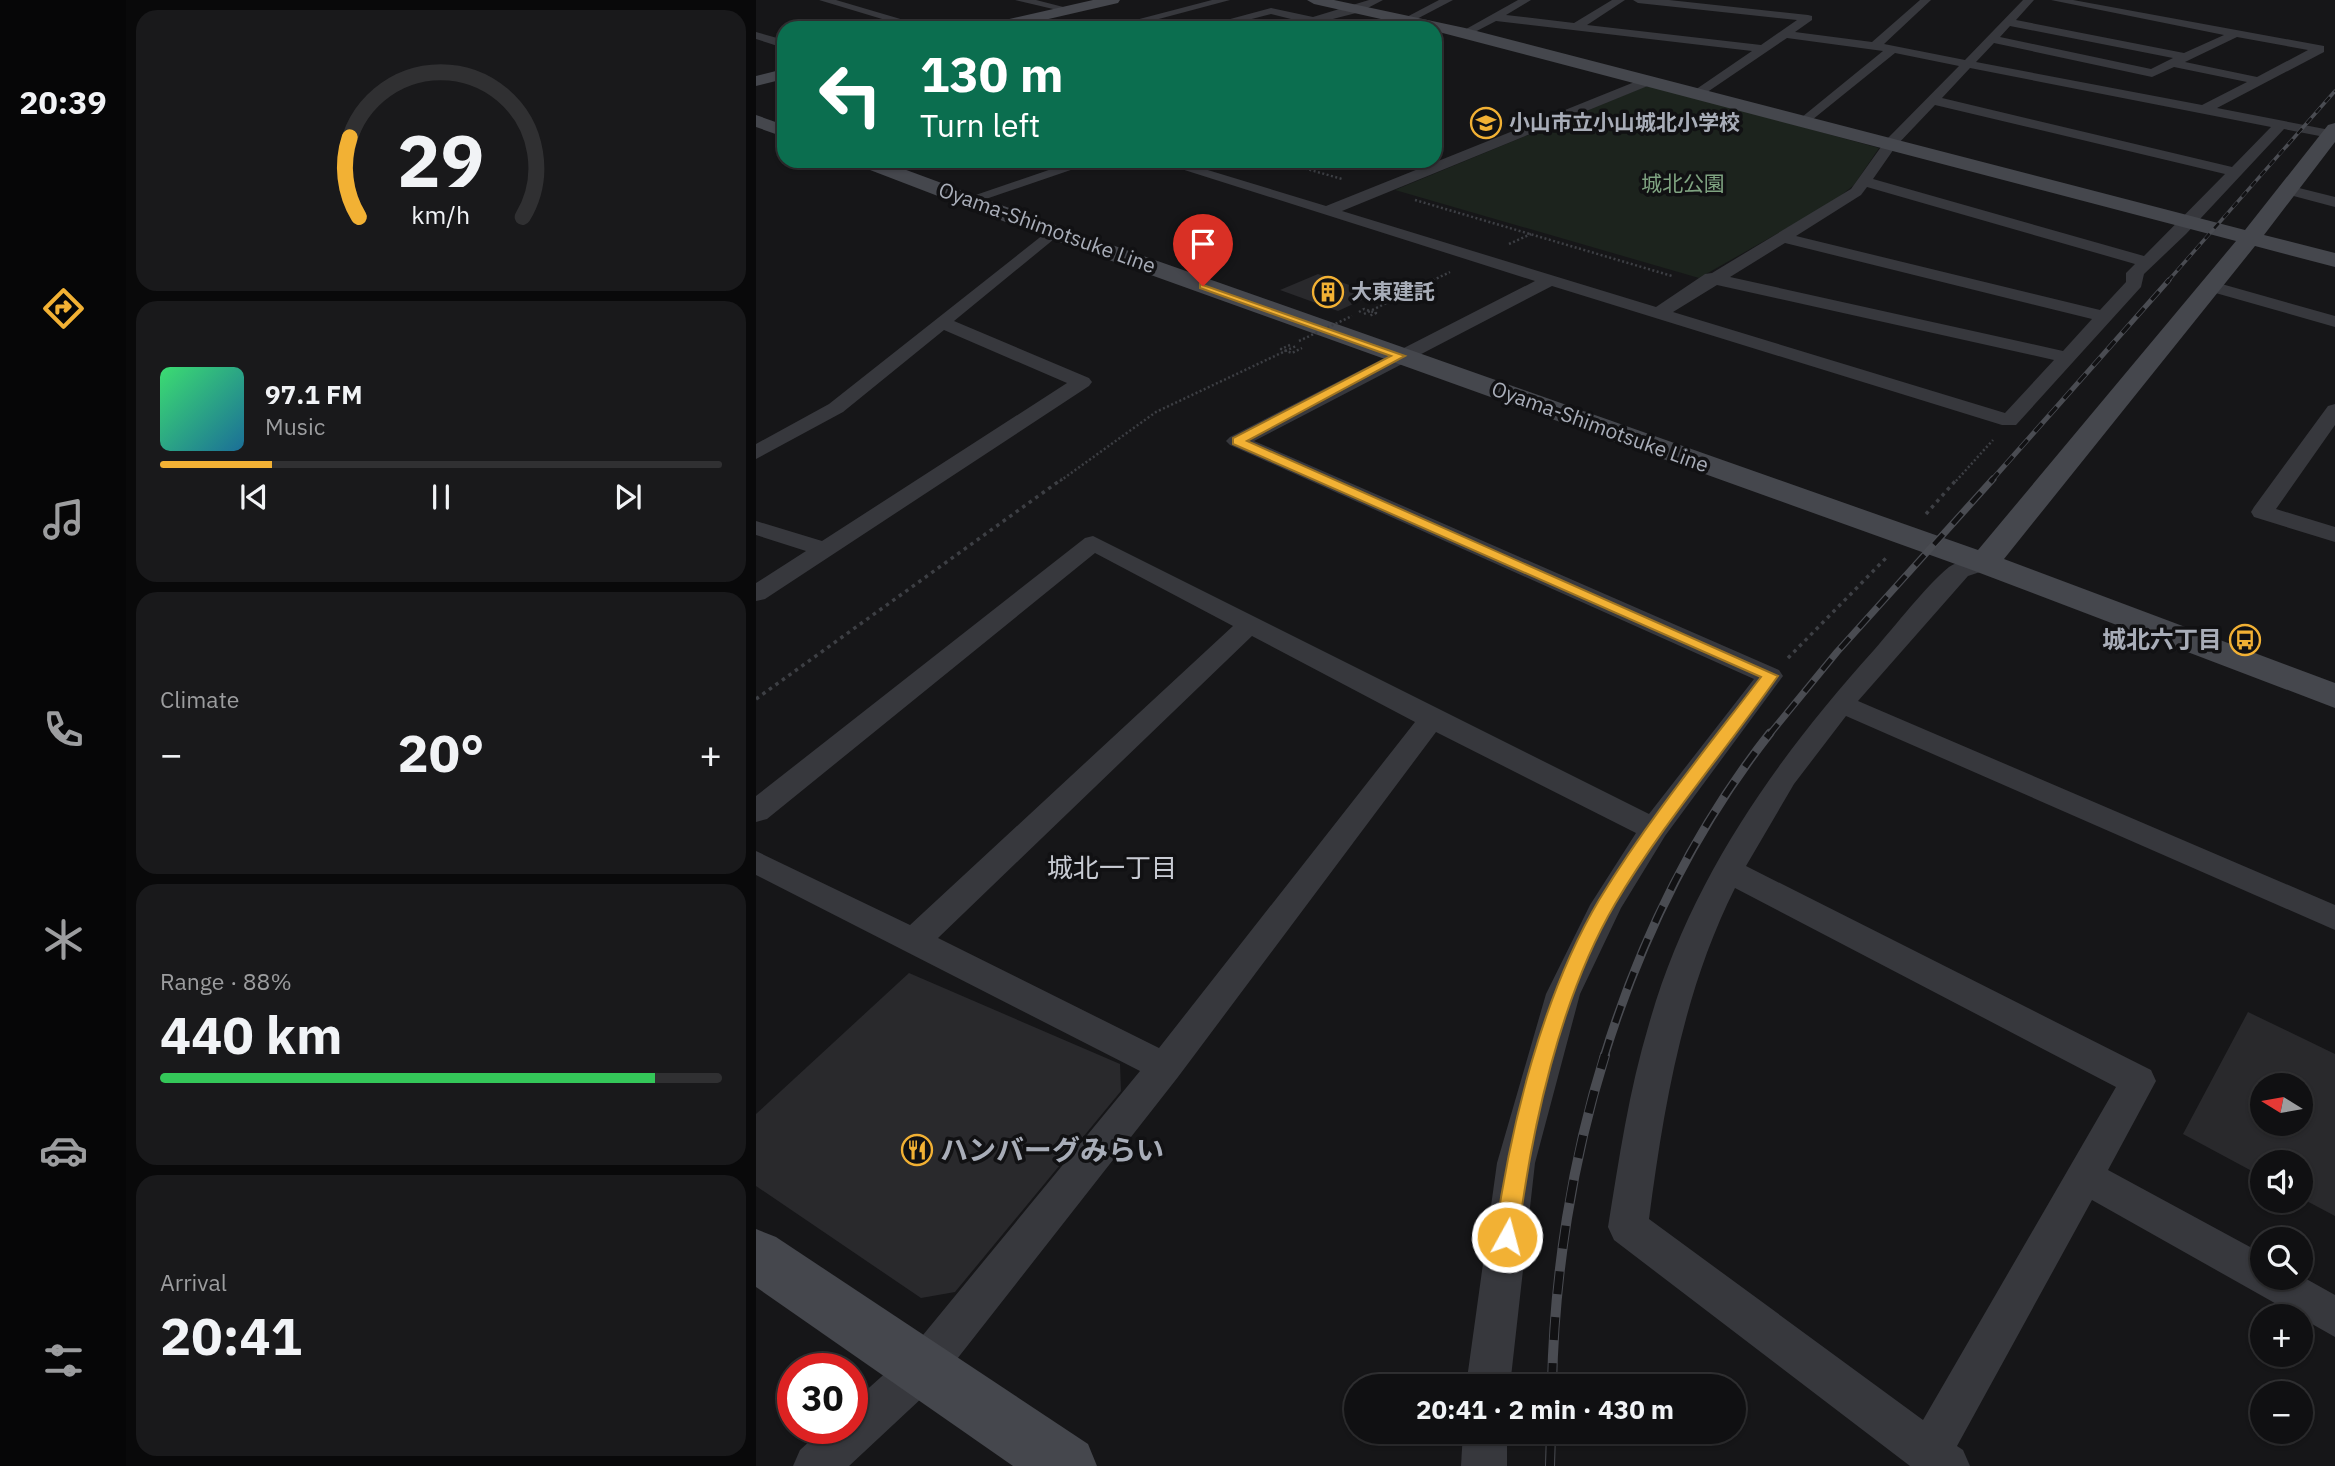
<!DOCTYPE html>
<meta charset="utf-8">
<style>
body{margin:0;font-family:"IBM Plex Sans","Noto Sans JP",sans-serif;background:#19191b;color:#f1f3f6;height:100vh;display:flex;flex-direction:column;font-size:26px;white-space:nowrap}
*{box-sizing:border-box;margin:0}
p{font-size:23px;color:#9c9d9f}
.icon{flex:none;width:38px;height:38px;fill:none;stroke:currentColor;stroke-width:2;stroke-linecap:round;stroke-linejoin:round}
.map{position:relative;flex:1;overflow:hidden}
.panel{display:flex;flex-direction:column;gap:10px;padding:10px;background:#09090a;width:630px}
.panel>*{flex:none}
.banner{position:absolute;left:21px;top:21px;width:665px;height:147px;border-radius:21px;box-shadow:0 2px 5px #0004,0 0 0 2px #303032;background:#0b6e4f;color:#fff;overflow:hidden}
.needle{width:46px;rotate:281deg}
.controls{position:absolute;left:1494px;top:1073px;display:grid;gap:14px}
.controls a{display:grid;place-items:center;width:63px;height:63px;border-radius:50%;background:#101012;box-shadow:0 2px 5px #0004,0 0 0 2px #303032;font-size:35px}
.speed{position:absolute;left:21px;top:1353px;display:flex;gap:14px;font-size:35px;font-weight:700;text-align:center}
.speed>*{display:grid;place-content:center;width:91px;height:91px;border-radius:50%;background:#101012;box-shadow:0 2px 5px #0004,0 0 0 2px #303032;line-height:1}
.speed .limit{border:10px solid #d22;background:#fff;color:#111}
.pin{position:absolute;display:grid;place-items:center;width:60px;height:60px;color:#fff;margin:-72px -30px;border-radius:50% 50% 50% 0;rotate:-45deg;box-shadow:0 0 7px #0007}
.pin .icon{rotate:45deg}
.me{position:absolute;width:77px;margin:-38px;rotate:7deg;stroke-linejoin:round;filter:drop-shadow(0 0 5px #0008)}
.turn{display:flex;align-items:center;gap:24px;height:147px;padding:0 28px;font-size:32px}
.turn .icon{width:91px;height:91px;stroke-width:2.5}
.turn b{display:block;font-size:49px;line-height:60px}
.big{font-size:52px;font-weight:800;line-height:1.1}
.panel .card{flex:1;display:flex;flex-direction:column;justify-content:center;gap:10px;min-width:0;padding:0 24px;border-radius:21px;background:#19191b}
.panel .dial{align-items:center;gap:0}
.dial svg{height:182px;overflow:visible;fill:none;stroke:#303032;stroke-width:7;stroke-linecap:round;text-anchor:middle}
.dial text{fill:#f1f3f6;stroke:none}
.song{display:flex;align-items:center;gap:21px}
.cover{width:84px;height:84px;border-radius:10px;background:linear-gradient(135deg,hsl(140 70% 55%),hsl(200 70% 35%))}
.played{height:7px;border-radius:4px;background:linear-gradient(90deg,#f2b134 20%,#303032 20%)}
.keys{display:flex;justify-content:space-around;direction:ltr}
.heat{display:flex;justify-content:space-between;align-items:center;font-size:38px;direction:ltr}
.charge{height:10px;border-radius:5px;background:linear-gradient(90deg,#34c759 88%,#303032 0)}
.trip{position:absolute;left:588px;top:1374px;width:402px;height:70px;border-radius:35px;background:#101012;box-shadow:0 2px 5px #0004,0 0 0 2px #303032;font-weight:800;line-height:70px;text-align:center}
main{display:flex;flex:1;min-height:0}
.tab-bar{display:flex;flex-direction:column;width:126px;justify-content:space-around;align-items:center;background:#060607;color:#9c9d9f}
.tab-bar .icon{width:49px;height:49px}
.tab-bar .active{color:#f2b134}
.tab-bar b{font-size:32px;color:#f1f3f6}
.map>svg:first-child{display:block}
.green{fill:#1c231d}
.building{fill:#29292c;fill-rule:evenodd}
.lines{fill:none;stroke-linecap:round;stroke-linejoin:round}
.path-far1{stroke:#3d3f44;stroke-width:2.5;stroke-dasharray:2 2.5;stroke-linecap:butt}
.path{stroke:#3d3f44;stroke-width:3.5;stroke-dasharray:3.5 4.5;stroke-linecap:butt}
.street{fill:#37383d;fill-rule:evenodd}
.secondary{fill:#45474d;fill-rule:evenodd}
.rail-far4-casing{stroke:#4a4c52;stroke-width:3.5}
.rail-far3-casing{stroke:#4a4c52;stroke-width:5}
.rail-far2-casing{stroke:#4a4c52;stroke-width:7}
.rail-far1-casing{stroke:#4a4c52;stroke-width:9}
.rail-casing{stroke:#4a4c52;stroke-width:10}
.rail-far4{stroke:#111113;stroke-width:2.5;stroke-dasharray:7;stroke-linecap:butt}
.rail-far3{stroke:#111113;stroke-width:3.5;stroke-dasharray:11;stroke-linecap:butt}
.rail-far2{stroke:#111113;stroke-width:4.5;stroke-dasharray:14;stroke-linecap:butt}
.rail-far1{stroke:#111113;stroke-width:6;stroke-dasharray:18;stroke-linecap:butt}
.rail{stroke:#111113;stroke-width:8;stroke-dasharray:23;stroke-linecap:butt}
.path-bridge{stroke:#3d3f44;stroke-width:2.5;stroke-dasharray:2 2.5;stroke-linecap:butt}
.route{fill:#f2b134;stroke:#9d7322;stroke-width:2}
.labels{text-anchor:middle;stroke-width:7;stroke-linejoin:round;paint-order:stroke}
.far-poi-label{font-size:21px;font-weight:bold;fill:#a8adb8;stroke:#111113;text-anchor:start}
.far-park-label{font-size:21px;fill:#7fa381;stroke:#111113}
.far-street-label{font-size:21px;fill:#a8adb8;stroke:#111113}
.poi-label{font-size:24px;font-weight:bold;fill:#a8adb8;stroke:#111113;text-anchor:end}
.neighbourhood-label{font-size:26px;fill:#c9ccd4;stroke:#111113}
.near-poi-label{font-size:28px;font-weight:bold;fill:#a8adb8;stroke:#111113;text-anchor:start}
</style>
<main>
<nav class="tab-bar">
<b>20:39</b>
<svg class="icon active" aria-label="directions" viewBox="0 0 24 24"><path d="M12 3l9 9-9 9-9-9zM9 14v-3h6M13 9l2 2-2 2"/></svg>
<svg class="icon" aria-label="music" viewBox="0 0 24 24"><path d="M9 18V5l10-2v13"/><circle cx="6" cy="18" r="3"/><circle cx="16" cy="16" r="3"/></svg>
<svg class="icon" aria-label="phone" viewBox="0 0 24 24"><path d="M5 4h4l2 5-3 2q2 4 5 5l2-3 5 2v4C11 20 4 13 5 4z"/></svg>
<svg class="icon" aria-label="climate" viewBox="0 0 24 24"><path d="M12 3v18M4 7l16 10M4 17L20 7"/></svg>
<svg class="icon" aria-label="car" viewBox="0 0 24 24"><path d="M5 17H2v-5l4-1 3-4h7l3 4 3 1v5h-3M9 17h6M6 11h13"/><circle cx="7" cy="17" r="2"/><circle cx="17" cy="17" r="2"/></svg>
<svg class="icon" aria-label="filters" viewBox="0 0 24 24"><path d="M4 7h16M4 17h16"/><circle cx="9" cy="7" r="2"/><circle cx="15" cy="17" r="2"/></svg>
</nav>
<section class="panel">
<div class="card dial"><svg viewBox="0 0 100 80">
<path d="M14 69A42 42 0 1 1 86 69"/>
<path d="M14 69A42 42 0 0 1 10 34" stroke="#f2b134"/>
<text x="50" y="56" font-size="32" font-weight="700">29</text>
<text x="50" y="72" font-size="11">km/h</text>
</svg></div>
<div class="card">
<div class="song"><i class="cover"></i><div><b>97.1 FM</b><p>Music</p></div></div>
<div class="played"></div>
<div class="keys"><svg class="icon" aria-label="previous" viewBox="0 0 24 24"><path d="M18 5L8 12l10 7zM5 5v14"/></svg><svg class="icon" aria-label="pause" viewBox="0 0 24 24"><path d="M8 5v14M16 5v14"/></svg><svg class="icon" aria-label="next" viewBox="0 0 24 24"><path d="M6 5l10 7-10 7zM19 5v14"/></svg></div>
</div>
<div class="card"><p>Climate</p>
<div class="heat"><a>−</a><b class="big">20°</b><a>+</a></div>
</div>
<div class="card"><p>Range · 88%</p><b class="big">440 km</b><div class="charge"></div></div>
<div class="card"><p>Arrival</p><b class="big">20:41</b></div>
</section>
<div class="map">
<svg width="1579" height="1466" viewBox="0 0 1579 1466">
<rect width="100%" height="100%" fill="#161618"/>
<polygon class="green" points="888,87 900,87 1123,148 1098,185 1077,202 943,278 639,190"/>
<g class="building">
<polygon points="562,274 619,294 582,311 524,290"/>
<polygon points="153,973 364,1064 365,1091 199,1292 165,1298 0,1186 0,1114"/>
<path d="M1492 1012 1579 1054V1216L1545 1198V1162H1507V1177L1427 1134ZM1507 1085H1545V1124H1507Z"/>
</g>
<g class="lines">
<g class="path-far1">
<polyline points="523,161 586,179"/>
<polyline points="659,200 916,276"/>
<polyline points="753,244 775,234"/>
<polyline points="603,312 608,309 620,313 613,316"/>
<polyline points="608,314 694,272"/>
<polyline points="534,345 525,349 536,353 546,348"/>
<polyline points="304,481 400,412 540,346"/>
<polyline points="1200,481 1237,440"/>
</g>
<g class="path">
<polyline points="1170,514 1201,479"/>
<polyline points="1032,658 1131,557"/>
<polyline points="0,699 306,479"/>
</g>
<g class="street">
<polygon points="63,0 80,0 175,28 156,28"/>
<polygon points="259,0 280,0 319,10 314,13"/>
<polygon points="456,0 474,0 369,28 349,28"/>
<polygon points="613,0 627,0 604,12 542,28 534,25 543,21 515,14 461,28 441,28 515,8 557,17"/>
<polygon points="683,0 697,0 655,22 645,20"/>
<path d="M762 0H775L750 15 818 23 856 0H869L831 25 1005 45 1041 20 882 3 877 0H913L1052 15 1056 16V20L1039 32 1116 42 1164 0H1175L1128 44 1209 60 1267 0H1278L1260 20 1428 53 1468 35 1295 0H1317L1568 46V52L1461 108 1579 131V139L1528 129 1430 234 1388 274 1385 287 1260 425H1246L796 286 498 441 1023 670 1027 676 909 836 865 908 824 994 779 1163 754 1386H710L741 1163 790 994 834 905 880 833 680 732 422 1077 183 1382 93 1466H37L44 1450 68 1428H96V1403L153 1352 384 1071 0 875V851L154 925 477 626 339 553 11 819 0 822V796L329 538 337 536 893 814 998 679 474 445 470 441 474 437 779 281 400 161H422L570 206 891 77H899V83L586 211 900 307 949 274 956 273 1095 189 1130 140 1203 66 1139 53 1051 124 1044 120 1046 117 1127 51 1031 38 944 97 939 96V90L996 51 740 21 713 35 703 33ZM1254 26 1417 58 1395 69 1244 37ZM1481 37 1552 50 1501 77 1429 62ZM1238 43 1396 77 1418 67 1491 82 1446 105 1220 62ZM1214 68 1515 127 1476 167 1186 98ZM1179 105 1469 174 1388 256 1117 179 1140 146ZM1111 187 1379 264 1370 273V282L1344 310 1040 236 1105 195ZM1029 243 1336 319 1307 351 974 277ZM961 285 1298 360 1249 413 917 312ZM496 636 659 722 403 1048 182 938Z"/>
<polygon points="0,32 28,40 28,48 0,39"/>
<polygon points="319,161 341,161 218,203 208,203 205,200"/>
<polygon points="1531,185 1579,197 1579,207 1526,193 1523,190"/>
<polygon points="297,227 303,229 303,235 198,321 333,378 336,382 333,386 9,599 0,601 0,583 50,551 0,535 0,521 66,541 311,383 188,330 87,412 0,459 0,444 73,404"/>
<polygon points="1455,281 1579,316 1579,327 1449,290 1446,286 1449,282"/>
<polygon points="1579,404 1579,425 1520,509 1579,527 1579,542 1498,517 1495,512 1498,507 1572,406"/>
<path d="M1228 556 1236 558 1240 563 1236 568 1212 576 1102 701 1579 905V930L1090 716 1038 784 990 866 1395 1070 1400 1081 1352 1170 1507 1254V1278L1545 1276 1579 1295V1337L1336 1200 1201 1446 1207 1450 1214 1466H1154L858 1240 852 1227C863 1159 873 1090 893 1024 934 880 1019 760 1118 650 1140 625 1168 588 1193 567 1201 561 1218 558 1228 556ZM979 888 1360 1087 1167 1420 893 1219C908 1105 927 992 979 888Z"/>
<polygon points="707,1432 751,1432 751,1466 705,1466"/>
</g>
<g class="secondary">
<polygon points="337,0 364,0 362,3 254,28 225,28 227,25"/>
<polygon points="551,0 578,0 709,28 1489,230 1572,125 1579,123 1579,142 1508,235 1579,253 1579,267 1499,246 1248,559 1579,683 1579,708 1216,570 289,237 101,165 98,161 126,161 305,227 1222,550 1480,241 679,31 679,28 665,28 558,4"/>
<polygon points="28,69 28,79 0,86 0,76"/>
<polygon points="0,115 28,125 28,137 0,127"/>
<polygon points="0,1229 20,1237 332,1444 341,1466 257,1466 0,1287"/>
</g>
<g class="rail-far4-casing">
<polyline id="rail-far4" points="1412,281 1579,91"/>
</g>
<g class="rail-far3-casing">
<polyline id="rail-far3" points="1235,481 1413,280"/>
</g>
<g class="rail-far2-casing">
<polyline id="rail-far2" points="1013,735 1081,652 1237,479"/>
</g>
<g class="rail-far1-casing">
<path id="rail-far1" d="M848 1057C885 938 937 831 1014 733"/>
</g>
<g class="rail-casing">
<g id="rail">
<path d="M796 1386C798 1276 816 1160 849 1055"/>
<polyline points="794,1466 795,1432"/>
</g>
</g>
<use href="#rail-far4" class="rail-far4"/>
<use href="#rail-far3" class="rail-far3"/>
<use href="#rail-far2" class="rail-far2"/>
<use href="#rail-far1" class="rail-far1"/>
<use href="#rail" class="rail"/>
<polyline class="path-bridge" points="543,341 596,316"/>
</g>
<path class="route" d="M444 284 649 356 491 441 1022 676C968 753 907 823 859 904 804 998 775 1130 762 1237L759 1245 751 1248 743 1245 739 1237C754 1127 786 996 843 900 891 821 949 750 1005 677L477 444V438L635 356 444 288Z"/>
<defs>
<g id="school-ring" transform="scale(1.575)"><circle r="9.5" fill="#111113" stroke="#f2b134" stroke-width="1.5"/><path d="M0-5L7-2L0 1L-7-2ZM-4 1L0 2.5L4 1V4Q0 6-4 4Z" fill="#f2b134"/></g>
<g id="building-ring" transform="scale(1.575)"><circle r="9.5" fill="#111113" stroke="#f2b134" stroke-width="1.5"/><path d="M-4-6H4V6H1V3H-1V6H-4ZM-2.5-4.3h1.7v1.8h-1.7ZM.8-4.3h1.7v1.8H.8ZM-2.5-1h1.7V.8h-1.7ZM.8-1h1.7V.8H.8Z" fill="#f2b134"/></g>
<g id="bus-ring" transform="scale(1.575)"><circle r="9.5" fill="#111113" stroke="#f2b134" stroke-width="1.5"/><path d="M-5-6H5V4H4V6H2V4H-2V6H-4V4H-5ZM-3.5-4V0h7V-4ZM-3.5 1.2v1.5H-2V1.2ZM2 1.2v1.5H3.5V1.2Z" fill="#f2b134"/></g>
<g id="restaurant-ring" transform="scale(1.575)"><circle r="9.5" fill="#111113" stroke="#f2b134" stroke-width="1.5"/><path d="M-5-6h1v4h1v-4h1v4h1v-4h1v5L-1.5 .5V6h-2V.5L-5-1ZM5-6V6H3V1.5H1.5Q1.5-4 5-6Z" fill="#f2b134"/></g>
</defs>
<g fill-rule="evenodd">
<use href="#school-ring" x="730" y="123"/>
<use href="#building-ring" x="572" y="292"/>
<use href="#bus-ring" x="1489" y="640"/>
<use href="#restaurant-ring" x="161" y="1150"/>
</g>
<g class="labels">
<g class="far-poi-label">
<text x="753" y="130">小山市立小山城北小学校</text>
<text x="595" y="299">大東建託</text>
</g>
<g class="far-park-label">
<text x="927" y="191">城北公園</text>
</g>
<g class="far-street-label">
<text transform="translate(291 228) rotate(20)" y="7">Oyama-Shimotsuke Line</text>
<text transform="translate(844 427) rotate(20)" y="7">Oyama-Shimotsuke Line</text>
</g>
<g class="poi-label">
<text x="1466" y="648">城北六丁目</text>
</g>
<g class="neighbourhood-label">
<text x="356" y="877">城北一丁目</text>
</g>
<g class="near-poi-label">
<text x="184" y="1160">ハンバーグみらい</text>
</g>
</g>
</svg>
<div class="controls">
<a><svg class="needle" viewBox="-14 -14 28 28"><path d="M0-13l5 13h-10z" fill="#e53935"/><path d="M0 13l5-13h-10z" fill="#9c9d9f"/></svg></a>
<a><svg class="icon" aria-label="sound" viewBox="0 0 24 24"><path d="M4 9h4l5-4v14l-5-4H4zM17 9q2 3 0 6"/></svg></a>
<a><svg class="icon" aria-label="search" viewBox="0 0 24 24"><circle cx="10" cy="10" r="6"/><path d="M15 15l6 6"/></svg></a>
<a>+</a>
<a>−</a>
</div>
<div class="speed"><div class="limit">30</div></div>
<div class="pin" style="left:447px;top:286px;background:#d93025"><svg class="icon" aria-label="arrive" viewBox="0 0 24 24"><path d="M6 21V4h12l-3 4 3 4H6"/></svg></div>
<svg class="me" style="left:751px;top:1237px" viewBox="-20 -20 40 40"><circle r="17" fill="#f2b134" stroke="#fff" stroke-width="3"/><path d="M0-11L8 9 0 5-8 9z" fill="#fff"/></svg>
<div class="trip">20:41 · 2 min · 430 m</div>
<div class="banner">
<div class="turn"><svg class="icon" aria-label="left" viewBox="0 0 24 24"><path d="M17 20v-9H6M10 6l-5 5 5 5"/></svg><div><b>130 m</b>Turn left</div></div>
</div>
</div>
</main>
